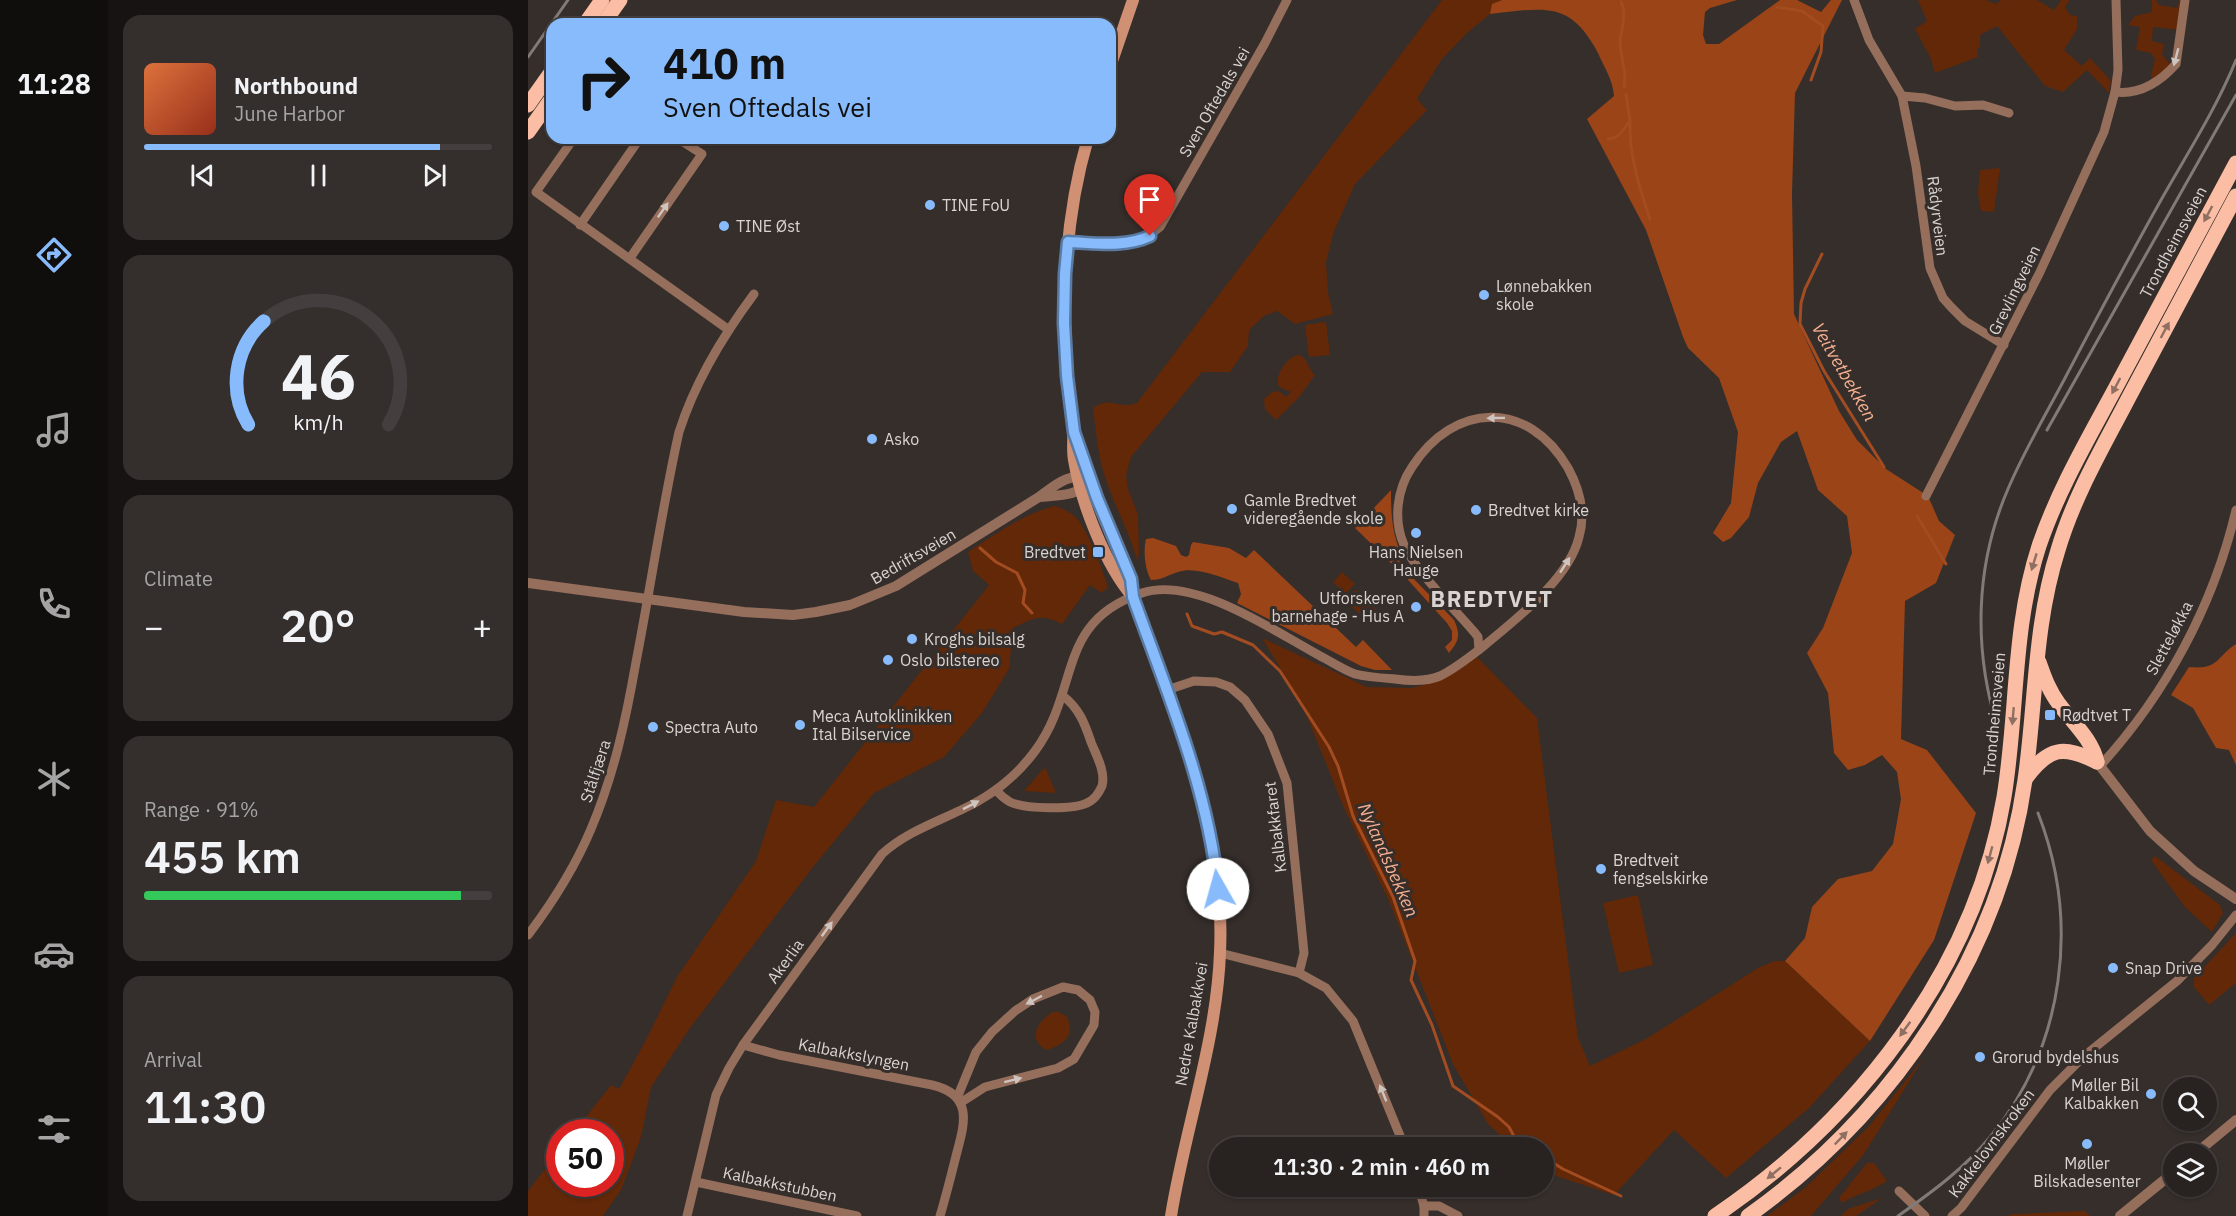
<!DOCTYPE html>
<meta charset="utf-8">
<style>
body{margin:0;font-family:"IBM Plex Sans",sans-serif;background:#342f2d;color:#f1f3f6;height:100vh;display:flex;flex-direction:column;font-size:22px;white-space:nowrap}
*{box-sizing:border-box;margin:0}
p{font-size:20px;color:#a5a4a5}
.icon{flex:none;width:33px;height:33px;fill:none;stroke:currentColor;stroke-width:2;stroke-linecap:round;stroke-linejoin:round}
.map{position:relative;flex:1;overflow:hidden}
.side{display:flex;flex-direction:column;gap:15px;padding:15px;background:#161312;width:420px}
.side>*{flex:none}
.hud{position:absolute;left:18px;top:18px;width:570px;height:126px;border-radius:18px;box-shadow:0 2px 4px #0004,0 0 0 2px #443f3e;background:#87bbfb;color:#111;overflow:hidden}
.fabs{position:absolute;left:1635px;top:1077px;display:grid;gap:12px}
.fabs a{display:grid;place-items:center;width:54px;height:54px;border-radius:50%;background:#282220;box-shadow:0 2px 4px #0004,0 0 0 2px #443f3e;font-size:30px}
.speed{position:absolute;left:18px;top:1119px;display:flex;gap:12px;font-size:30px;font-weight:700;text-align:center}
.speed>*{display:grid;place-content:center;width:78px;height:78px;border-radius:50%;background:#282220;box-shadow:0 2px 4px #0004,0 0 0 2px #443f3e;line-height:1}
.speed .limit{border:9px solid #d22;background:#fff;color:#111}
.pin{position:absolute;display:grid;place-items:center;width:51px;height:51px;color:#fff;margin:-62px -26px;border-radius:50% 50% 50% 0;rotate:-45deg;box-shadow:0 0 6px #0007}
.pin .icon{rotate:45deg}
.me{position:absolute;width:66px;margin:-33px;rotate:353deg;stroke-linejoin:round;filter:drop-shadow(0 0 4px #0008)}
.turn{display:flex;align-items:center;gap:21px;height:126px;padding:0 18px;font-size:27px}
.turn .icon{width:78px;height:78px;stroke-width:2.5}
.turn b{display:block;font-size:42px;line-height:51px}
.big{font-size:45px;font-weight:600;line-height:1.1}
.side .widget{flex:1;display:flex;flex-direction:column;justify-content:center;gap:9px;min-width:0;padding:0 21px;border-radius:18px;background:#342f2d}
.side .dial{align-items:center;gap:0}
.dial svg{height:156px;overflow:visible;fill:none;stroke:#443f3e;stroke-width:7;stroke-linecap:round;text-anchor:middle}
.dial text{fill:#f1f3f6;stroke:none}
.song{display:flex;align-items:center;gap:18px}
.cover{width:72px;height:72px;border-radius:9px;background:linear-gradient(135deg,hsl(20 70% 55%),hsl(10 70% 35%))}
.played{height:6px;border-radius:3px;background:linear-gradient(90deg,#87bbfb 85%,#443f3e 85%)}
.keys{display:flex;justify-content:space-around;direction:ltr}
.heat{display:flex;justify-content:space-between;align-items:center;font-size:33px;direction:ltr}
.charge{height:9px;border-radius:4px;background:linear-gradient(90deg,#34c759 91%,#443f3e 0)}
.trip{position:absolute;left:681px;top:1137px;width:345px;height:60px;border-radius:30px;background:#282220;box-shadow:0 2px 4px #0004,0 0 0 2px #443f3e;font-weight:600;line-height:60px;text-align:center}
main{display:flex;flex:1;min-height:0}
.dock{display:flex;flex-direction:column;width:108px;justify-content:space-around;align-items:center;background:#100e0d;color:#a5a4a5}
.dock .icon{width:42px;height:42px}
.dock .current{color:#87bbfb}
.dock b{font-size:27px;color:#f1f3f6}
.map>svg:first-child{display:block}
.green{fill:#622808}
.forest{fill:#9a4417}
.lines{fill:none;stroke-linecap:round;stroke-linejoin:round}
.stream{stroke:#a34c21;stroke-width:3}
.minor{stroke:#956e5c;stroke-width:9}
.tertiary{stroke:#956e5c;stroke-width:10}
.secondary{stroke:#cf9074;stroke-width:12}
.trunk{stroke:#fbbea4;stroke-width:15}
.rail{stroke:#817b78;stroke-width:3}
.oneway{fill:#cfc5c0}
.oneway2{fill:#8e6f61}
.route-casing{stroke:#587aa3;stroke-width:15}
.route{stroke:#87bbfb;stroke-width:10}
.poi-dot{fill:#87bbfb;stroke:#352e2b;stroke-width:2}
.labels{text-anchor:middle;stroke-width:6;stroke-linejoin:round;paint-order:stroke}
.street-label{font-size:16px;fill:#d9d4d2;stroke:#352e2b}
.poi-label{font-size:16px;fill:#d9d4d2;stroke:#352e2b;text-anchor:start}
.water-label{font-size:18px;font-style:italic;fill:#f6af90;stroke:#352e2b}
.district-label{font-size:22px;font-weight:bold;letter-spacing:1.5px;fill:#d9d4d2;stroke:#352e2b}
</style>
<main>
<nav class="dock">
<b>11:28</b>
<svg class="icon current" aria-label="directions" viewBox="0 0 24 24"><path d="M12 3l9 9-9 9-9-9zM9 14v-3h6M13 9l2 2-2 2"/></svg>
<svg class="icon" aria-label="music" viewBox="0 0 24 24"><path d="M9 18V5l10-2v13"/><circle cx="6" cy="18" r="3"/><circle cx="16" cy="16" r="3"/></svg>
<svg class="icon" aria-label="phone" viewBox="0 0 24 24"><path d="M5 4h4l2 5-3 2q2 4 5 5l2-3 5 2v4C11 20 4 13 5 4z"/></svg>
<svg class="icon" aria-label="climate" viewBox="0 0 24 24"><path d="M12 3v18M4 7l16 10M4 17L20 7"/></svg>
<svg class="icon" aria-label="car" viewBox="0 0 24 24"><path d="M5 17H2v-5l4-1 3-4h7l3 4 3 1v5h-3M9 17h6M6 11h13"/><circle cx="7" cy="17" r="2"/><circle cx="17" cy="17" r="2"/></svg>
<svg class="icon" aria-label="filters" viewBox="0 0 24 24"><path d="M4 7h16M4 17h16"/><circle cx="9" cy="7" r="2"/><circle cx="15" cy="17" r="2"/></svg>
</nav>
<section class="side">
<div class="widget">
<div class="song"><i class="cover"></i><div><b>Northbound</b><p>June Harbor</p></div></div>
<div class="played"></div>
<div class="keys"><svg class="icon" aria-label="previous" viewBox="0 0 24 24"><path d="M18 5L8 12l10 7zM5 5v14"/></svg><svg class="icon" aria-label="pause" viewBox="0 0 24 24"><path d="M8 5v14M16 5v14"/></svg><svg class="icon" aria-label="next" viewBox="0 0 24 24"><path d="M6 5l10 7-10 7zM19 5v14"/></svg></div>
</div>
<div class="widget dial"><svg viewBox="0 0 100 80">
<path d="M14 69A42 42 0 1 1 86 69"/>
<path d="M14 69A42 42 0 0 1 22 16" stroke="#87bbfb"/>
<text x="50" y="56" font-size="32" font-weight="700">46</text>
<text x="50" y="72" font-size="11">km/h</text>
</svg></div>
<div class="widget"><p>Climate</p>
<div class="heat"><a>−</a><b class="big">20°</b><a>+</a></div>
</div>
<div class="widget"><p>Range · 91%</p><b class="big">455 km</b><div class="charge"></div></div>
<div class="widget"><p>Arrival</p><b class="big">11:30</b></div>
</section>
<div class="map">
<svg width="1708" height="1216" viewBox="0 0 1708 1216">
<rect width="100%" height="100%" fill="#352e2b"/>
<g class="green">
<path d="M914 0H974L965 4 962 14 939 33 914 59 889 99 899 110 827 184 805 234 798 262 800 293 805 314 767 324 749 311 736 316 721 330 720 346 702 372H674L603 457 598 476 600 489 610 515 611 553 609 560C601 531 586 505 577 477 570 455 568 432 565 408 584 395 589 410 609 403Z"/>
<polygon points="1390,0 1458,0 1468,4 1473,0 1509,0 1526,10 1533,0 1542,0 1537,7 1542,15 1549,16 1549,29 1536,50 1554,66 1562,58 1583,81 1581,93 1559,70 1535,92 1517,86 1469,26 1452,35 1452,47 1449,50 1450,57 1407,73 1403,59 1387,29 1399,21"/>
<polygon points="1624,0 1628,0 1631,5 1650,8 1651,0 1655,0 1652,30 1625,27 1624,41 1636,44 1634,55 1644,66 1624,81 1623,76 1627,59 1623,53 1608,50 1612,27 1600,25 1607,16 1624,12"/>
<polygon points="1472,168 1466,212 1453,211 1450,193 1452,170"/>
<polygon points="798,322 802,355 781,357 777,325"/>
<path d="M768 355C780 355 779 368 787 375L771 397 748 420 737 409 736 399 744 392 751 391 758 397 763 392 751 387C746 375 758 360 768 355Z"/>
<path d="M527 506C536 509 545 513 551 521 560 532 576 573 580 587L574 593 562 585 534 624C512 613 506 618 485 628L481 669 454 713 416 757 346 793 285 867 162 1028 123 1087 113 1137 93 1190 75 1216H0V1191L31 1151 32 1184H82V1132H46L83 1085 91 1089 118 1040 149 977 228 861 248 800 286 807 461 585 445 571 440 552C468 534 494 514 527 506Z"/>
<polygon points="814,572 827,584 817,594 805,582"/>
<polygon points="826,591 830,591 849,610 839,620 817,601"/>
<polygon points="734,638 839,687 884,688 910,681 949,657 1009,718 1050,1038 1062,1066 1118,1039 1230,968 1247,961 1257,961 1342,1041 1281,1108 1198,1178 1146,1130 1086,1195 1016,1172 1016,1148 985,1147 960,1124 925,1064 861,901 816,808 774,704"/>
<polygon points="517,767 528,793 496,791"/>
<polygon points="1627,856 1692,905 1695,913 1684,932 1657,907 1623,860"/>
<polygon points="1110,895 1125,965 1091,973 1075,903"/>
<polygon points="1708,933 1708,983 1681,1005 1666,987 1666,978"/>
<path d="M524 1012H531L538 1016C549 1034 536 1045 518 1050 499 1038 509 1023 524 1012Z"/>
<polygon points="1395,1059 1336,1154 1283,1216 1239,1216 1278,1187 1341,1126"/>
<path d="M1339 1163H1346L1359 1181C1343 1192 1330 1193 1314 1203L1311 1198Z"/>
<polygon points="1354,1198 1328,1216 1313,1216 1320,1209"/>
<polygon points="1557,1211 1562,1216 1479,1216 1485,1214"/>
</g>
<g class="forest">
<path d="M974 0H1209L1182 8 1177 12 1175 35 1178 44H1191L1252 0H1269L1293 12 1303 0H1314L1267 93 1264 193 1266 314 1311 411 1329 440 1358 469 1400 496 1411 521 1427 535 1408 583 1377 601 1373 739 1399 750 1448 813 1406 940 1342 1041 1257 961 1277 938 1284 907 1310 879 1344 871 1365 844 1373 799 1369 772 1354 755 1337 765 1320 770 1306 753 1300 693 1279 653 1295 628 1324 553 1319 516 1290 490 1269 431 1253 442 1230 483 1221 517 1203 538 1195 542 1185 533 1203 503 1210 432 1191 378 1160 348 1155 337 1118 230 1059 119 1086 96C1085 80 1076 67 1070 53 1042 0 1017 8 962 14L964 4Z"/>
<path d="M863 490C863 516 864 536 876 560L865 565 827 528 838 517 845 518 846 516 843 511Z"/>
<path d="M625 538 648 546 653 555 658 557 661 555 663 545 665 542 701 548 718 558 726 550 828 647 835 640 864 670H847L833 666 709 603 713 594 710 583C693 578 669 566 650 572 640 575 634 580 623 580 617 569 615 552 618 539Z"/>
<path d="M882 575 926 620C933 635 931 641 921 653L917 647 924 640V631L919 623 880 580Z"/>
<path d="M1708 644V765L1701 750 1688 748 1665 708 1643 695 1661 667C1691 670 1687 658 1708 644Z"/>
</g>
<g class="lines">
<g class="stream">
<path d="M1093 2C1100 15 1092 31 1092 44 1093 59 1099 72 1096 87"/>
<polyline points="1249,7 1274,11 1295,26 1293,52 1283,80"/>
<path d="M1102 121C1101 155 1111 187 1122 219"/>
<path d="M1080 139C1093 138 1094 130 1102 121L1098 94"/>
<polyline points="1294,254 1277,289 1273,303 1272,324 1296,371 1356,467"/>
<polyline points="1389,516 1418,564"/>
<polyline points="452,548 468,562 489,573 497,590 495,603 504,613"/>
<polyline points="659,614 664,626 686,634 694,632 725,645 752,671 801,747 810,766 825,816 865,897 887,961 883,980 904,1025 925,1086 970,1117 981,1127 988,1140 1000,1148"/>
<polyline points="1016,1157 1035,1169 1093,1196"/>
</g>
<g class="minor">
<polyline points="1326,0 1341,40 1374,96 1388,166 1402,268 1415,298 1423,307 1437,321 1476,345"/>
<path d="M1587 92C1612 95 1632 82 1648 64L1657 0"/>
<polyline points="1374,96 1397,98 1427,106 1455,105 1481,113"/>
<polyline points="46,138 8,192 201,330"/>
<polyline points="52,225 112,138"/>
<path d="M540 242C572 243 606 251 632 227L737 43 759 0"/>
<polyline points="102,258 174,154 149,138"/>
<polyline points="1398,496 1512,272 1576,132 1587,92 1590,70 1588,0"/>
<polyline points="639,690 666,681 688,682 702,687 717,700 740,734 759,783 776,953 771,973"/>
<path d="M1572 766C1638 694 1686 604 1708 510"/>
<path d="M468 790C472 795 477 799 482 802 497 809 544 810 559 803 566 800 571 793 574 786 578 772 568 755 563 742 557 724 551 708 535 696"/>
<path d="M0 935C25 902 47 867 63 829 86 775 98 719 108 662 123 585 134 508 151 432 167 382 194 337 226 294"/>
<polyline points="692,953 771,973 798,988 825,1021 877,1148"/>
<path d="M215 1045 251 1055 404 1085C447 1095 436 1125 428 1156 423 1176 418 1196 412 1216"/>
<polyline points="429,1098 448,1052 464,1032 487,1011 505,999 535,987 550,990 562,1000 567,1012 566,1025 546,1059 530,1068 457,1087 432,1103"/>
<polyline points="168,1182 329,1216"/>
<polyline points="890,1186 896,1206 896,1216"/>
<polyline points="1371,1191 1397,1216"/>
<polyline points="896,1206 911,1206 930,1216"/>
<path d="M159 1216 188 1095 201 1068 215 1045 354 854C377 833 406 823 433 810 463 796 488 777 507 751 553 689 527 622 614 593 667 575 749 633 794 657 804 662 816 670 827 674 839 677 854 678 867 679 881 681 898 682 912 676 928 668 943 656 957 645 989 618 1041 579 1051 537 1058 513 1052 490 1040 468 1000 399 926 402 884 467 869 489 865 520 876 545 888 572 927 609 947 633L950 637 951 650"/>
<polyline points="1424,1216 1433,1208 1522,1090 1555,1057 1649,981 1684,945 1708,915"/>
</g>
<g class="tertiary">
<path d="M0 583 216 612 265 615 288 612 322 605 368 586 511 497C526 486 543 470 563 480 551 497 529 495 511 497"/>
<polyline points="1569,762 1622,831 1666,871 1708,899"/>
<polyline points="1667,1154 1708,1120"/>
<polyline points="1592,1216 1646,1172"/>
</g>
<g class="secondary">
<polyline points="582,67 605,0"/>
<path d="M560 138C532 233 533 331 545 428 546 439 544 449 546 460 553 502 577 565 605 597"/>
<path d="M546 432 569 498 603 579 605 597C646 711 698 829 692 952 689 1040 657 1129 643 1216"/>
</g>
<g class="trunk">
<polyline points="57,24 74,0"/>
<polyline points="75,24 92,0"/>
<polyline points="0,105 24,71"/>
<polyline points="0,132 24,98"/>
<path d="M1511 662C1516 676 1521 691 1531 704 1544 722 1564 739 1569 762"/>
<path d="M1498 778C1521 747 1535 745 1569 762"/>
<path d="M1187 1216C1329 1120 1447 970 1476 797 1490 712 1484 629 1511 546 1530 490 1560 439 1588 387 1628 312 1668 237 1708 163"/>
<path d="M1220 1216C1364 1114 1472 956 1497 780 1508 703 1506 625 1530 550 1546 496 1575 447 1601 397 1637 330 1673 263 1708 196"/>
</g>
<g class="rail">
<polyline points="0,57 40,0"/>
<polyline points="1519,430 1708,95"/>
<path d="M1470 729C1445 650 1447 565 1480 489 1496 451 1517 416 1536 380 1568 319 1600 259 1633 200 1659 154 1688 109 1708 60"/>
<path d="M1370 1216C1404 1192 1437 1168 1463 1136 1537 1045 1552 921 1510 813"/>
</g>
</g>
<defs><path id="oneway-solid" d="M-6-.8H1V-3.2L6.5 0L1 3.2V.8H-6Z" transform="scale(1.5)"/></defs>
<g class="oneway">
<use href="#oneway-solid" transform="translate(1648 57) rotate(105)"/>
<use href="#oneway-solid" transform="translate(135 210) rotate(-55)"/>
<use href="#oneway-solid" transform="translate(968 418) rotate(179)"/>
<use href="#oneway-solid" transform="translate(1037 565) rotate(-57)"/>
<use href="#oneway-solid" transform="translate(443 805) rotate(-27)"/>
<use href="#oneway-solid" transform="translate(299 929) rotate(-54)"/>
<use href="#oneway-solid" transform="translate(506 1000) rotate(152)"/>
<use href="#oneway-solid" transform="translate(485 1080) rotate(-14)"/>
<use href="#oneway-solid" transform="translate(855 1093) rotate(-112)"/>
</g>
<g class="oneway2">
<use href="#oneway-solid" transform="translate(1680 214) rotate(118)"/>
<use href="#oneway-solid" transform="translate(1637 330) rotate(-62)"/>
<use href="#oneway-solid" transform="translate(1588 386) rotate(118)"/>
<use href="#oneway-solid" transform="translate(1506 562) rotate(107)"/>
<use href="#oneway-solid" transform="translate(1485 716) rotate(95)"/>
<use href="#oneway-solid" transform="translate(1462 855) rotate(105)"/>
<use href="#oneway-solid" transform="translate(1377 1029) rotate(126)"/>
<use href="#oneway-solid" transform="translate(1313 1138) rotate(-46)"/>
<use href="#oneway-solid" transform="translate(1246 1173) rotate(141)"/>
</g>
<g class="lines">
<g class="route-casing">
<path id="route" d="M622 236C596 248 568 243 540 242L537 274 536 323 539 376 546 432 569 498 603 579 605 597C639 692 680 788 690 889"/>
</g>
<use href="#route" class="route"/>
</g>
<g class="poi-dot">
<circle cx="402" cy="205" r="6"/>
<circle cx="196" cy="226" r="6"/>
<circle cx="956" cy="295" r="6"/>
<circle cx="344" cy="439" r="6"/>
<circle cx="704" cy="509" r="6"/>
<circle cx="948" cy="510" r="6"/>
<circle cx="888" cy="533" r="6"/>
<rect x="564" y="546" width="12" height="12" rx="3"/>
<circle cx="888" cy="607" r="6"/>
<circle cx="384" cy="639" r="6"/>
<circle cx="360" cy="660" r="6"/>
<rect x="1516" y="709" width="12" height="12" rx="3"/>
<circle cx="272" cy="725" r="6"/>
<circle cx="125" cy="727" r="6"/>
<circle cx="1073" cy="869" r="6"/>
<circle cx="1585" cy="968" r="6"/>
<circle cx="1452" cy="1057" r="6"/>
<circle cx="1623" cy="1094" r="6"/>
<circle cx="1559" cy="1144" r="6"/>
</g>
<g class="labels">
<g class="street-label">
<text transform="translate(686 102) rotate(-60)" y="6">Sven Oftedals vei</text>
<text transform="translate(1410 216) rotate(83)" y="6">Rådyrveien</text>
<text transform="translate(1645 242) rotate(-62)" y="6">Trondheimsveien</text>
<text transform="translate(1486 290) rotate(-64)" y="6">Grevlingveien</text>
<text transform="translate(385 556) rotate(-30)" y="6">Bedriftsveien</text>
<text transform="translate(1641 638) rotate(-62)" y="6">Sletteløkka</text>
<text transform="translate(1466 714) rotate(-85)" y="6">Trondheimsveien</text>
<text transform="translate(67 771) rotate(-72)" y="6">Stålfjæra</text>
<text transform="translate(747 827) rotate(-97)" y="6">Kalbakkfaret</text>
<text transform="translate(257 961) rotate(-54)" y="6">Akerlia</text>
<text transform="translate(663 1024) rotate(-80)" y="6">Nedre Kalbakkvei</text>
<text transform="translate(326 1054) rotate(11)" y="6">Kalbakkslyngen</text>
<text transform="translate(1463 1143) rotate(-53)" y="6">Kakkelovnskroken</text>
<text transform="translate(252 1184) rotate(12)" y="6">Kalbakkstubben</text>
</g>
<g class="poi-label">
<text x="414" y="211">TINE FoU</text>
<text x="208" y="232">TINE Øst</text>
<text x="968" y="292">Lønnebakken<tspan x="968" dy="18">skole</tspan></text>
<text x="356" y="445">Asko</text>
<text x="716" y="506">Gamle Bredtvet<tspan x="716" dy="18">videregående skole</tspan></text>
<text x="960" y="516">Bredtvet kirke</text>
<text x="558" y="558" text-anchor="end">Bredtvet</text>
<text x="888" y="558" text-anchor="middle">Hans Nielsen<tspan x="888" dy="18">Hauge</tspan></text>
<text x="876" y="604" text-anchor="end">Utforskeren<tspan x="876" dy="18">barnehage - Hus A</tspan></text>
<text x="396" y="645">Kroghs bilsalg</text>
<text x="372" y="666">Oslo bilstereo</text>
<text x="1534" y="721">Rødtvet T</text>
<text x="284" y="722">Meca Autoklinikken<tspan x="284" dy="18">Ital Bilservice</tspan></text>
<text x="137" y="733">Spectra Auto</text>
<text x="1085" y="866">Bredtveit<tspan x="1085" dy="18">fengselskirke</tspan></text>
<text x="1597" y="974">Snap Drive</text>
<text x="1464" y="1063">Grorud bydelshus</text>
<text x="1611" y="1091" text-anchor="end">Møller Bil<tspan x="1611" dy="18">Kalbakken</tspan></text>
<text x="1559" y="1169" text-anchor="middle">Møller<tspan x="1559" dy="18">Bilskadesenter</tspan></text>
</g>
<g class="water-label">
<text transform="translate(1316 372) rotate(60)" y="6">Veitvetbekken</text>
<text transform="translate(860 860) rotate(66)" y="6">Nylandsbekken</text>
</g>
<g class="district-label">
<text x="964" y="607">BREDTVET</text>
</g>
</g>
</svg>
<div class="fabs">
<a><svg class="icon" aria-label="search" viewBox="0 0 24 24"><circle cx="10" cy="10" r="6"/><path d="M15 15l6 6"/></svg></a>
<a><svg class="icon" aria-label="layers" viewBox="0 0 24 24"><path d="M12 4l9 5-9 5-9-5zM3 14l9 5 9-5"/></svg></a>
</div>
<div class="speed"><div class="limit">50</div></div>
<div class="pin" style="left:622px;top:236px;background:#d93025"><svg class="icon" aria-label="arrive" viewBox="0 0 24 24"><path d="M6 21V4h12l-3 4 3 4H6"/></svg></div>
<svg class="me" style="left:690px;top:889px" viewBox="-20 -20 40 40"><circle r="19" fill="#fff"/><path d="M0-13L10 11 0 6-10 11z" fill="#87bbfb"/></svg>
<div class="trip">11:30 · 2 min · 460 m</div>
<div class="hud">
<div class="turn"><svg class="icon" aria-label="right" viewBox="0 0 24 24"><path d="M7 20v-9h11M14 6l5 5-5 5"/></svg><div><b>410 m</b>Sven Oftedals vei</div></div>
</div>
</div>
</main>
